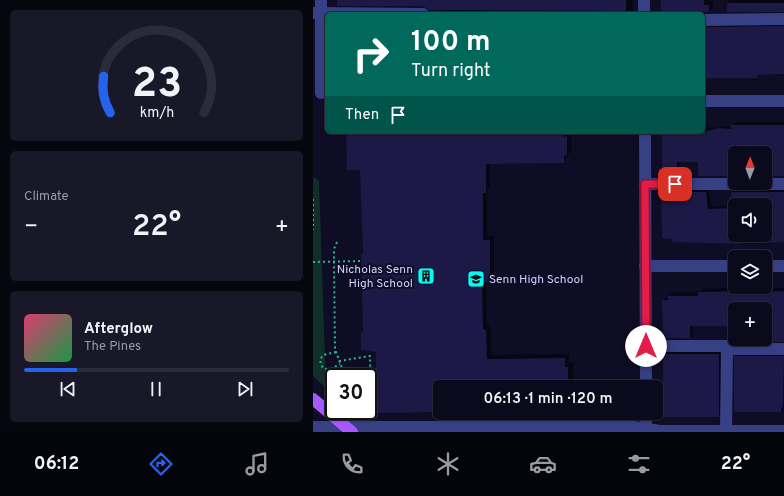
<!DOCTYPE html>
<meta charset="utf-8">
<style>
body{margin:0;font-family:Overpass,sans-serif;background:#181829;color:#f1f3f6;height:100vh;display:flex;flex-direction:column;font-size:15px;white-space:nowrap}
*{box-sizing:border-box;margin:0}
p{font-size:13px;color:#999aa3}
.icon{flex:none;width:22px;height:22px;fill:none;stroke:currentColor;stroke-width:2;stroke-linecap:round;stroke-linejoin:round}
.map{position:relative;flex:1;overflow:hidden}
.sheet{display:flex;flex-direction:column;gap:10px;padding:10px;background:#06060f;width:313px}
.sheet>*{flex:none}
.banner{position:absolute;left:12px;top:12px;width:380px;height:122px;border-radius:6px;box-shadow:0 1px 3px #0004,0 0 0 1px #2a2b3b;background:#00695c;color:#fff;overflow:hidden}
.needle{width:26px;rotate:1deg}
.tools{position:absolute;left:415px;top:146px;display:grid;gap:8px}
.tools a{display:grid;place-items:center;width:44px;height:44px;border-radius:6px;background:#0a0a1c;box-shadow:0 1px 3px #0004,0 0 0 1px #2a2b3b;font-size:20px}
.speed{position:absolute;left:12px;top:368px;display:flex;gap:8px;font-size:20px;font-weight:700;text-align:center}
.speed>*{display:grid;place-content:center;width:52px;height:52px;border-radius:50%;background:#0a0a1c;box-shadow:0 1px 3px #0004,0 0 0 1px #2a2b3b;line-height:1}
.speed .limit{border:2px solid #111;border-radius:6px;background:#fff;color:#111}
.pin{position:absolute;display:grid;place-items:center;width:34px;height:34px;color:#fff;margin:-17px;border-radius:8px;box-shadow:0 2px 6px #0006}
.me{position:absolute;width:44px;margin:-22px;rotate:0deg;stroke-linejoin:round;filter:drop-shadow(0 0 3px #0008)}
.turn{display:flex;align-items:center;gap:14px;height:84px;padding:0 20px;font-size:18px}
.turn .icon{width:52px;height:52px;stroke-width:2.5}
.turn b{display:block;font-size:28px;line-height:34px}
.then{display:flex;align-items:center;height:38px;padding:0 20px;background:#0003;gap:8px;font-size:15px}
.big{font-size:30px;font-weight:600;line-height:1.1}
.sheet .tile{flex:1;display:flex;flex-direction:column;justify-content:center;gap:6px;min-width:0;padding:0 14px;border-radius:6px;background:#181829}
.sheet .dial{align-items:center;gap:0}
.dial svg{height:104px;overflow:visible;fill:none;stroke:#2a2b3b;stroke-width:7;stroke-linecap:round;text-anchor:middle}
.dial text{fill:#f1f3f6;stroke:none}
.song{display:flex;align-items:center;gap:12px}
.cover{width:48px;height:48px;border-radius:6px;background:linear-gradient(135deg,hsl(340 70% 55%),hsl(140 70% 35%))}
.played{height:4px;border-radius:2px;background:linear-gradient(90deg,#2563eb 20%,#2a2b3b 20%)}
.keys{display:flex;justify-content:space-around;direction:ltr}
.heat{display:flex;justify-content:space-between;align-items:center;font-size:22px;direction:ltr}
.trip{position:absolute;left:120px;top:380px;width:230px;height:40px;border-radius:6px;background:#0a0a1c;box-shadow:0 1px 3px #0004,0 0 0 1px #2a2b3b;font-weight:600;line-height:40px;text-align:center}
.tabs{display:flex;height:64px;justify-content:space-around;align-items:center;background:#04040b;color:#999aa3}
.tabs .icon{width:28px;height:28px}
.tabs .selected{color:#2563eb}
.tabs b{font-size:18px;color:#f1f3f6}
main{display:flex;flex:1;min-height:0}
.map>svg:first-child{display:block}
.green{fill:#102f29}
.shadow{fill:#0007;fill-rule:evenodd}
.building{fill:#1c1946}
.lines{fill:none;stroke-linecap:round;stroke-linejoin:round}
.path{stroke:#2aba9d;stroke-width:2;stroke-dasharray:2 3;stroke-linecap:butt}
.minor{stroke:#373f85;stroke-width:12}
.major{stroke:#a958ff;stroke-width:12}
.route-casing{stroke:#92132f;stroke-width:10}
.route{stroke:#e11d48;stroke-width:7}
.labels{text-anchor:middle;stroke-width:4;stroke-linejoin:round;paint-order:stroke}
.poi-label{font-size:12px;fill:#d1d2ff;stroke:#0e0d25;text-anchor:end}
</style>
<main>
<section class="sheet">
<div class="tile dial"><svg viewBox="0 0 100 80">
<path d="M14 69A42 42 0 1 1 86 69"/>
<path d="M14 69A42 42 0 0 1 9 41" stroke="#2563eb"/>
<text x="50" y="56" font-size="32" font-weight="700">23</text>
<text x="50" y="72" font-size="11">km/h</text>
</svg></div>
<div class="tile"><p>Climate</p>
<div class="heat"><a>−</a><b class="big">22°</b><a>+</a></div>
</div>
<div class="tile">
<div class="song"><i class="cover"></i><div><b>Afterglow</b><p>The Pines</p></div></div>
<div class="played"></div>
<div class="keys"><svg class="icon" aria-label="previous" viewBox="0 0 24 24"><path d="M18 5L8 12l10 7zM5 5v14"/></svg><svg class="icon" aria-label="pause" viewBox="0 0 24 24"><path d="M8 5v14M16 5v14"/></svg><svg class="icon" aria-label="next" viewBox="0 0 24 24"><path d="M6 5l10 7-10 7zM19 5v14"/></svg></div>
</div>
</section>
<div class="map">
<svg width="471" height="432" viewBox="0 0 471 432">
<rect width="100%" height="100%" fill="#0e0d25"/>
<polygon class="green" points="0,109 0,177 6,181 13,388 0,376"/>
<g class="shadow">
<rect x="133" y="0" width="187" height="14"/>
<polygon points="349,0 400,0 400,8 396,11 387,12 387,14 349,14"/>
<polygon points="416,0 471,0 471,11 415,11"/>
<polygon points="390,23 471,23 471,75 466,75 466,73 447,74 444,77 390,77"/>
<polygon points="422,122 471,122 471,176 452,176 452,153 422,153 422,176 386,161 367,161 367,172 363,176 350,132 390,132 390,126 395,126 395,128 419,126"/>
<polygon points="34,132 258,132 259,149 250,162 177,163 177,188 174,190 174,236 181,236 181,277 177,281 173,281 174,324 178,325 178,355 256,354 256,363 260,362 260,380 256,384 256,387 127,387 127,411 64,351 49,333 51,330 48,169"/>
<path d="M352 189H396L398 206H418L419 192 422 189H471V242H450V239H429L426 243 350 237 349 192ZM422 205H452V235H422Z"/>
<polygon points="432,287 471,288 471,340 449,339 452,339 452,309 422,309 422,339 426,339 425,340 416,338 416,325 380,325 380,334 377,338 350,300 359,292 386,292 390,289"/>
<polygon points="355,350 410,350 409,412 405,416 351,416 351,354"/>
<polygon points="426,353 471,353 471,411 422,411 422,357"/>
</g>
<g class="building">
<polygon points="24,0 313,0 313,11 116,10 110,6 24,6"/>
<polygon points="348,0 391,0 391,5 396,5 396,12 348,13"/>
<rect x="414" y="3" width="57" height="9"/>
<polygon points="471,26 471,74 444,75 444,78 390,78 390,27"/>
<polygon points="418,125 471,125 471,176 452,176 452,153 422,153 422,176 385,176 385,162 364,162 364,176 349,176 349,132 390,132 406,128 418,129"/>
<polygon points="33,132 250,132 250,137 254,136 254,155 251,156 251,163 173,164 173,193 170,193 170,240 177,240 177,282 169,282 170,329 173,330 174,359 252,358 252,367 255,367 255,386 127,387 127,412 63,413 63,352 48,350 48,332 50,332 48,254 50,254 47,170 34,170"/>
<polygon points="348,192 393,192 395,209 422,208 422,235 427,235 427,244 359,242 359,239 349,238"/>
<polygon points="418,192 471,192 471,242 452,243 452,200 418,201"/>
<polygon points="445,291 445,292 471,291 471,342 448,342 448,339 452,339 452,309 422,309 422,326 377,326 377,338 350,338 349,300 355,300 354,296 385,296 385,292"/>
<rect x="350" y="354" width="56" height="63"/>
<polygon points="421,356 471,356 470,407 468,408 468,412 421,412"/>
</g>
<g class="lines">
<g class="path">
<polyline points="0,199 0,230"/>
<polyline points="24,242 21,249 21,262 22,349 30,371 35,377"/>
<polyline points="0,262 48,261"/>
<path d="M23 352 10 355C6 361 7 364 11 369L20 368 27 364"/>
<polyline points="26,361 57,356 58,407"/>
<polyline points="55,407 63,407"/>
<polyline points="49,411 49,414"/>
</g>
<g class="minor">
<polyline points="8,0 8,93"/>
<polyline points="331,0 331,14"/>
<polyline points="0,13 110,14"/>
<polyline points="390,20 471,19"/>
<polyline points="390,101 471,101"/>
<polyline points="332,132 333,387"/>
<polyline points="332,184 471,184"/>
<polyline points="332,266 422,266"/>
<polyline points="452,266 471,266"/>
<polyline points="333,346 414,346 413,431"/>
<polyline points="414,349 471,349"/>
<polyline points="333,413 333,432"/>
<polyline points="0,427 320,427 347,431 471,431"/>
</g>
<polyline class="major" points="0,399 39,432"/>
</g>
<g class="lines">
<g class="route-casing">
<polyline id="route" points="333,346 332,184 362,184"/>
</g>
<use href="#route" class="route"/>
</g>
<defs>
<g id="building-square" transform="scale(0.9)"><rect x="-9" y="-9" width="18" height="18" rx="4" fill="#00fcf2" stroke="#0e0d25"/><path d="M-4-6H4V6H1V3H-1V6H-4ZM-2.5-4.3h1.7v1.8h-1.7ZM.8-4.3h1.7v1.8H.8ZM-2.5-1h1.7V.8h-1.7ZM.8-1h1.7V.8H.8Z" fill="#111"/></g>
<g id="school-square" transform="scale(0.9)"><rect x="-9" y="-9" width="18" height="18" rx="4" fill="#00fcf2" stroke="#0e0d25"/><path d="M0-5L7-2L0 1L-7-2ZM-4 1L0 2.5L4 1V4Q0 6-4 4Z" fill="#111"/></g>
</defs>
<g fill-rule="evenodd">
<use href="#building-square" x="113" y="276"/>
<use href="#school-square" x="163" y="279"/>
</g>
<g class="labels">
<g class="poi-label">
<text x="100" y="273">Nicholas Senn<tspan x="100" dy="14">High School</tspan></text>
<text x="176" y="283" text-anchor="start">Senn High School</text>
</g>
</g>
</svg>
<div class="tools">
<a><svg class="needle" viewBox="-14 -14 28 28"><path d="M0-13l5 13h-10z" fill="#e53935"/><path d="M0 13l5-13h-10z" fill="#999aa3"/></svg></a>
<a><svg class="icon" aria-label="sound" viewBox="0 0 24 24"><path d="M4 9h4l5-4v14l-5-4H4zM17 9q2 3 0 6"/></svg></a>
<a><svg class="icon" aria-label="layers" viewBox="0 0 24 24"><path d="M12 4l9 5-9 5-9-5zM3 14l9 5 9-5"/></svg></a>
<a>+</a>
</div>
<div class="speed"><div class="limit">30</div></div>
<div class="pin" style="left:362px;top:184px;background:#d93025"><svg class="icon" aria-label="arrive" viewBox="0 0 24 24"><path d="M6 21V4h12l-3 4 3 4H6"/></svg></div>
<svg class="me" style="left:333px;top:346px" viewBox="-20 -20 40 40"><circle r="19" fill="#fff"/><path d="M0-13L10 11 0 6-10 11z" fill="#e11d48"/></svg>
<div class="trip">06:13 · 1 min · 120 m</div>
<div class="banner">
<div class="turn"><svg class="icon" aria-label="right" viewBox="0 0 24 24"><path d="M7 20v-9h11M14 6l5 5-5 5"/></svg><div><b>100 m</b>Turn right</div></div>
<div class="then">Then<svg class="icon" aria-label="arrive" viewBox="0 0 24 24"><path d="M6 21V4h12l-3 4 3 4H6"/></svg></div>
</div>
</div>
</main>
<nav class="tabs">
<b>06:12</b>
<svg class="icon selected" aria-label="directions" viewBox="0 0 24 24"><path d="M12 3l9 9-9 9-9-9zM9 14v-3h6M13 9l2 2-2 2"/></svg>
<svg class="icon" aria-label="music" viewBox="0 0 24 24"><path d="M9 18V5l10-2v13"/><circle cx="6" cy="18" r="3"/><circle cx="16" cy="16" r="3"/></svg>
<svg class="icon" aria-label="phone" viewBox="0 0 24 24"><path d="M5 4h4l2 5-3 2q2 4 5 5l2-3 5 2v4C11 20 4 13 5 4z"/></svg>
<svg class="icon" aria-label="climate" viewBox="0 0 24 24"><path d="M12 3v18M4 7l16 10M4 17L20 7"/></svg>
<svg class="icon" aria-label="car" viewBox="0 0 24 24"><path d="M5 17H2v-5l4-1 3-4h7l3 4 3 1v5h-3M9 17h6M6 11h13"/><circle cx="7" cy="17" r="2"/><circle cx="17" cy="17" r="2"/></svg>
<svg class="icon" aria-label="filters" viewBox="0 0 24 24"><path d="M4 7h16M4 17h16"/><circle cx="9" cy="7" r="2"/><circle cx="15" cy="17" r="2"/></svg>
<b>22°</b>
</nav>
